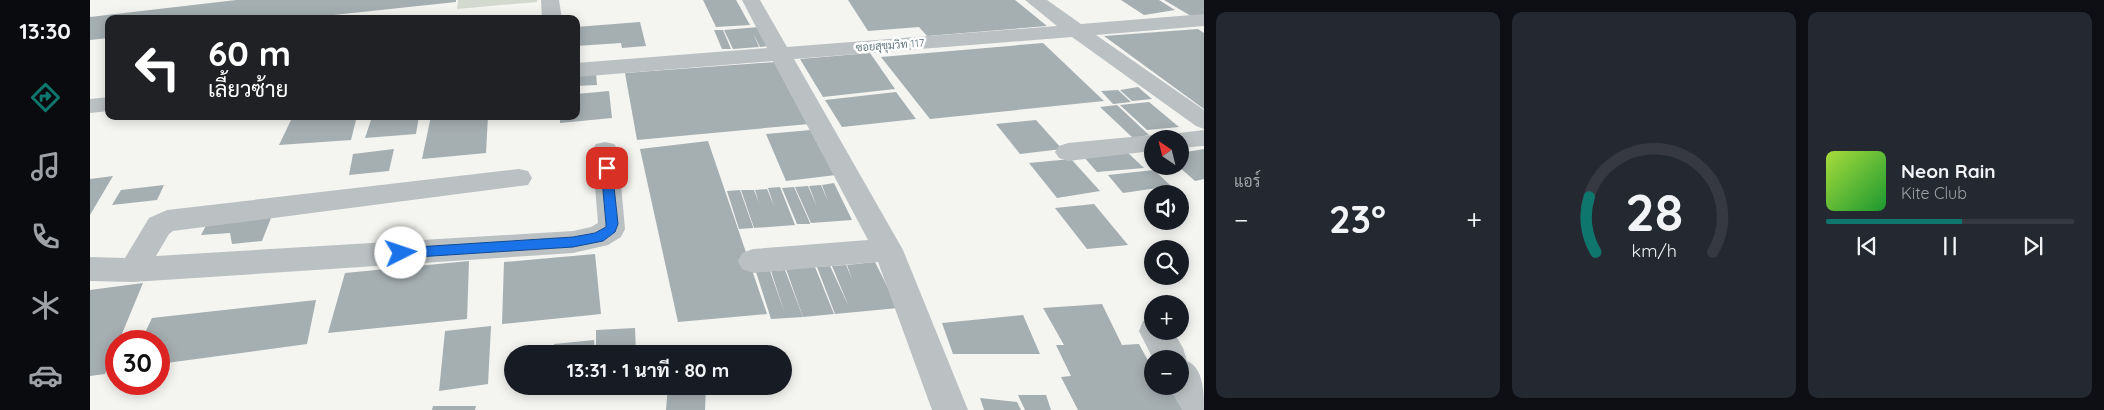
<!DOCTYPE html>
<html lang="th">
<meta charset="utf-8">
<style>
body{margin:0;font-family:Quicksand,Sarabun,sans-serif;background:#242831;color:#f1f3f6;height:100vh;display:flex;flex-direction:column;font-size:19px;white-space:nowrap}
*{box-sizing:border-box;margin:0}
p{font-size:16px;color:#9ea1a6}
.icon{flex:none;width:28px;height:28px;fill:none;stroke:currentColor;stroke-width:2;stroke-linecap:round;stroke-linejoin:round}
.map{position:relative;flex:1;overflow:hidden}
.details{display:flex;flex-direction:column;gap:12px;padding:12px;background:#0d0f14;width:900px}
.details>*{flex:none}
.top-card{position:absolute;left:15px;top:15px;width:475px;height:105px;border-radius:10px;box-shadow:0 2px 12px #0003;background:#202124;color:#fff;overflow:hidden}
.needle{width:32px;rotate:325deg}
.fabs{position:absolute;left:1054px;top:130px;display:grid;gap:10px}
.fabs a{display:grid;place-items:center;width:45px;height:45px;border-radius:50%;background:#171b24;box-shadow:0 2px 12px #0003;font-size:25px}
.speed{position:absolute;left:15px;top:330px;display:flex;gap:10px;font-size:25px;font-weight:700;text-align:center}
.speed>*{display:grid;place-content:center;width:65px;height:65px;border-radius:50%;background:#171b24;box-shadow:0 2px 12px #0003;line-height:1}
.speed .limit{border:8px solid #d22;background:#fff;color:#111}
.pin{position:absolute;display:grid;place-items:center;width:42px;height:42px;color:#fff;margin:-21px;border-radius:10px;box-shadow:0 2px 8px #0006}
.me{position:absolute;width:55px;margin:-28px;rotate:86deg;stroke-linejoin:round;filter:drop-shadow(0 0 4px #0008)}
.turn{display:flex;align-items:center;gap:18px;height:105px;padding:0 20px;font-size:22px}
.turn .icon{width:65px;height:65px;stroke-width:2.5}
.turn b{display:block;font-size:35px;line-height:42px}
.big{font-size:38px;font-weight:700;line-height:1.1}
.details .widget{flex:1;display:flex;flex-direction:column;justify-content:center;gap:8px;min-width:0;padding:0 18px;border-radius:10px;background:#242831}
.details .dial{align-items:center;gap:0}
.dial svg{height:130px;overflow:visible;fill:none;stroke:#363941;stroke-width:7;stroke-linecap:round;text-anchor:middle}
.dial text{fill:#f1f3f6;stroke:none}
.song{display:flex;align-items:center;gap:15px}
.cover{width:60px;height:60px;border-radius:8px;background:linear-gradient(135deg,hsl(80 70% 55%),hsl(130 70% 35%))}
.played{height:5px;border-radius:2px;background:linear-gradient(90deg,#0f766e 55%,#363941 55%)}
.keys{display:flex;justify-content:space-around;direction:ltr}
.heat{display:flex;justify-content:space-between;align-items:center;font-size:28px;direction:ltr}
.details .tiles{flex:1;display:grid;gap:12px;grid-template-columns:repeat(3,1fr)}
.trip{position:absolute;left:414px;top:345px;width:288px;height:50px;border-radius:25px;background:#171b24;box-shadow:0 2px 12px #0003;font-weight:700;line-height:50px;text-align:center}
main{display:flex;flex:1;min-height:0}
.dock{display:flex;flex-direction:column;width:90px;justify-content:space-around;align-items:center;background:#090b0e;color:#9ea1a6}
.dock .icon{width:35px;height:35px}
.dock .selected{color:#0f766e}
.dock b{font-size:22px;color:#f1f3f6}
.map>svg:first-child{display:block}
.green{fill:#d4d9d0}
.building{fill:#a5aeb1}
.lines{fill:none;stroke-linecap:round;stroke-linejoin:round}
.minor{fill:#bbc0c2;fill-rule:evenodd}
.route{fill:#1a73e8;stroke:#114b97}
.labels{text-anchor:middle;stroke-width:5;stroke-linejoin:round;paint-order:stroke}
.far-street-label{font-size:11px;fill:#657880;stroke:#fff}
</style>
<main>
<nav class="dock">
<b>13:30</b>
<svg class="icon selected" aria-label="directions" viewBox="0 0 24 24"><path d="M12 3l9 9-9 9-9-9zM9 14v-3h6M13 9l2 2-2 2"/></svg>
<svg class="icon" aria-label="music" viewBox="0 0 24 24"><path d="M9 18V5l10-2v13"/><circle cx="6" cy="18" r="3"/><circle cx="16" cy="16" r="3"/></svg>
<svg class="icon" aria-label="phone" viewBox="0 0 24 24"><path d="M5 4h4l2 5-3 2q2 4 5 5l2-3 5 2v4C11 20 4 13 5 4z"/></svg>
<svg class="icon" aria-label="climate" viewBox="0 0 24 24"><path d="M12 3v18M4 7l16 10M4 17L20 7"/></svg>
<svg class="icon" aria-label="car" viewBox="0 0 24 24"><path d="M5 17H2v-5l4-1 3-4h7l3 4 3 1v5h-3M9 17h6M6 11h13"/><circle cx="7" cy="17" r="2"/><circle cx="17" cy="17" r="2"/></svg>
</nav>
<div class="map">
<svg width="1114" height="410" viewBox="0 0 1114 410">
<rect width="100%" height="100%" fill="#f4f4f1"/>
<polygon class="green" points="368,0 447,0 447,2 367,9"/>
<g class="building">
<polygon points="146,0 366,0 366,2 206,19 19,19 19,38 0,40 0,17"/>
<polygon points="613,0 646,0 660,25 626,27"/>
<polygon points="758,0 925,0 957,26 837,36 829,27 778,31"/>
<polygon points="1031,0 1069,0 1085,10 1054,15"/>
<polygon points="1074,0 1114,0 1114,15 1101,16"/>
<polygon points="550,22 556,46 532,48 531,43 486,46 486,27"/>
<polygon points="669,27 679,46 670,47 663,33 669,47 643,49 634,30"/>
<polygon points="1108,29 1114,33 1114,109 1014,36"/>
<polygon points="624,30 633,30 641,49 632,49"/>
<polygon points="953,43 1014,101 840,119 791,57"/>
<polygon points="780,53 805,89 733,97 710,59"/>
<polygon points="685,62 719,124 547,140 535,73"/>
<polygon points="506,73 507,85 486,86 486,75"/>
<polygon points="1048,87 1062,99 1042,101 1030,90"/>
<polygon points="1028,90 1041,102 1023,104 1011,91"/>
<polygon points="519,91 522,118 470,123 470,116 486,116 486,94"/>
<polygon points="806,92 826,119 752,127 735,100"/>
<polygon points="1059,102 1089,127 1057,130 1030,105"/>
<polygon points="1027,105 1059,135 1043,138 1010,107"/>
<polygon points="203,116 267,116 261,140 189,145"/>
<polygon points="288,116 329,116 326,134 275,138 282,117"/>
<polygon points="341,116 398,116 396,153 332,159"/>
<polygon points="946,120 972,149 930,154 906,124"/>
<polygon points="721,130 746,175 696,181 676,134"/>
<polygon points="618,141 677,314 588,322 550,149"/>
<polygon points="304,149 299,171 259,175 263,154"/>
<polygon points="1114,149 1114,179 1105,181 1088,166 1090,166 1090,153"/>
<polygon points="1037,152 1054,168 1007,172 993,156"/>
<polygon points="981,159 1010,191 967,198 939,163"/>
<polygon points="1064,170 1081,186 1033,193 1018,175"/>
<polygon points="23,176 0,215 0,179"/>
<polygon points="744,183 762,220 721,223 705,187 718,186 727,207 719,186 731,185 738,201 732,185"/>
<polygon points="74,185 67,200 22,205 31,190"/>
<polygon points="690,187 705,225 664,228 651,190 664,190 669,203 665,190 677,189 684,206 678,188"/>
<polygon points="704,187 720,223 720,224 707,224 692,188"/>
<polygon points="650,190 663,227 663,228 649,229 637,191"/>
<polygon points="1004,204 1038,245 997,249 965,208"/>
<polygon points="120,218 181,218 172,241 142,244 140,233 111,235"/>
<polygon points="505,254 511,314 412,324 414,262"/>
<polygon points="379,261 377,319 238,333 255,273"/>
<polygon points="785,262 808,308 745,314 727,267 740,266 759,307 742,266 756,265 762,279 757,265"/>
<polygon points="725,267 744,314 713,317 696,269"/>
<polygon points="695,270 713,317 681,319 666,272 680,271 695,314 681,271"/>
<polygon points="53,283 29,341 26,341 26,347 15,374 0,376 0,290"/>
<polygon points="226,300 217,344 69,364 69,341 51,341 62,318"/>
<polygon points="1012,304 1032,345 1049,344 1062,368 1062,386 1081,386 1096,410 988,410 971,377 981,376 966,345 974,345 953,308"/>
<polygon points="933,315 950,354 863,354 852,323"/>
<polygon points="401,326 398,384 349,391 355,331"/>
<polygon points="545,328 546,354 506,354 506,330"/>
<polygon points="504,340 505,354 464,354 464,344"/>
<polygon points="578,386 616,386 615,410 576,410"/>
<polygon points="928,395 956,395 961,410 935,410"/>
<polygon points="890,398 927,402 931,410 894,410"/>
<polygon points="343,406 386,406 385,410 342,410"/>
</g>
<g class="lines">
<g class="minor">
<polygon points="451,0 469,0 472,19 452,19"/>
<polygon points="652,0 670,0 697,47 967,26 935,0 957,0 991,24 1114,14 1114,26 1006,35 1114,110 1114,129 1106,126 982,37 704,59 813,250 878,410 842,410 788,262 663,273 652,269 648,261 652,253 663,249 778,240 683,61 486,77 486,63 677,48"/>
<polygon points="19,97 19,111 0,113 0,99"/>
<polygon points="1114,130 1114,146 1090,148 1090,139 1078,139 1081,134"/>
<polygon points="1062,135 1072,139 1062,139 1062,151 978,161 969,158 965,152 969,146 978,143"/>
<polygon points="515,142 524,144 528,150 535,229 531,237 518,245 483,253 43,282 0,281 0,257 35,258 59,218 77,210 429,169 438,171 442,178 438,185 83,231 79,234 66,256 483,231 501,227 508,223 502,150 506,144"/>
<path d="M1062 318V331H1083L1093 348 1097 361C1114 368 1114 394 1114 410H1092L1078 386H1090V359H1063L1049 331 1053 321Z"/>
</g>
</g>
<polygon class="route" points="517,165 522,168 528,224 525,232 513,241 483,247 311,258 306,256 305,253 306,250 311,248 483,237 505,233 516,227 516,224 511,168"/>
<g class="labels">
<g class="far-street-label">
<text transform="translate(800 45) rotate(-4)" y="4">ซอยสุขุมวิท 117</text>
</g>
</g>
</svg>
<div class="fabs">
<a><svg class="needle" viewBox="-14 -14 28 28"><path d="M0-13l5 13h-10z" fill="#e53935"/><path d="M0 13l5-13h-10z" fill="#9ea1a6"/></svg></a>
<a><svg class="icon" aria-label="sound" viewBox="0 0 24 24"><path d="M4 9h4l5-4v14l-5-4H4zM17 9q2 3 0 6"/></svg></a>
<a><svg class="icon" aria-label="search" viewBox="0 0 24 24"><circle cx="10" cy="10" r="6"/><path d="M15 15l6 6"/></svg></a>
<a>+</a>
<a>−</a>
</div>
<div class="speed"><div class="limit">30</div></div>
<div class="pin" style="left:517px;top:168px;background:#d93025"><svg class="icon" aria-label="arrive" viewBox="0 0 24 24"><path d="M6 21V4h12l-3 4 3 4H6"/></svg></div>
<svg class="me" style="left:311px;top:253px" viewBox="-20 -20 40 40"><circle r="19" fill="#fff"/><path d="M0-13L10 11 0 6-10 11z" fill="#1a73e8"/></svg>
<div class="trip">13:31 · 1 นาที · 80 m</div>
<div class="top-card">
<div class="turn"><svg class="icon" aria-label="left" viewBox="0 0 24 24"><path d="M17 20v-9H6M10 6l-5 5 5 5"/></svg><div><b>60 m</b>เลี้ยวซ้าย</div></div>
</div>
</div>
<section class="details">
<div class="tiles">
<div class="widget"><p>แอร์</p>
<div class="heat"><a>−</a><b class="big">23°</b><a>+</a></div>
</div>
<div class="widget dial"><svg viewBox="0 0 100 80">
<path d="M14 69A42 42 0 1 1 86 69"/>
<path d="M14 69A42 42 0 0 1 10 35" stroke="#0f766e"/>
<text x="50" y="56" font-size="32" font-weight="700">28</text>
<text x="50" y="72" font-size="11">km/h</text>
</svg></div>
<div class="widget">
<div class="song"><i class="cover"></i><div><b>Neon Rain</b><p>Kite Club</p></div></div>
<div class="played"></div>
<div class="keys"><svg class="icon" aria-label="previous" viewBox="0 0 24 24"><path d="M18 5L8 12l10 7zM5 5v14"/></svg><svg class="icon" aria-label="pause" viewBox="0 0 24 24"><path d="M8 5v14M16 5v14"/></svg><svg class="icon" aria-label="next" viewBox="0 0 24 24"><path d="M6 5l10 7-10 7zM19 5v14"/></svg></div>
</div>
</div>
</section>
</main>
